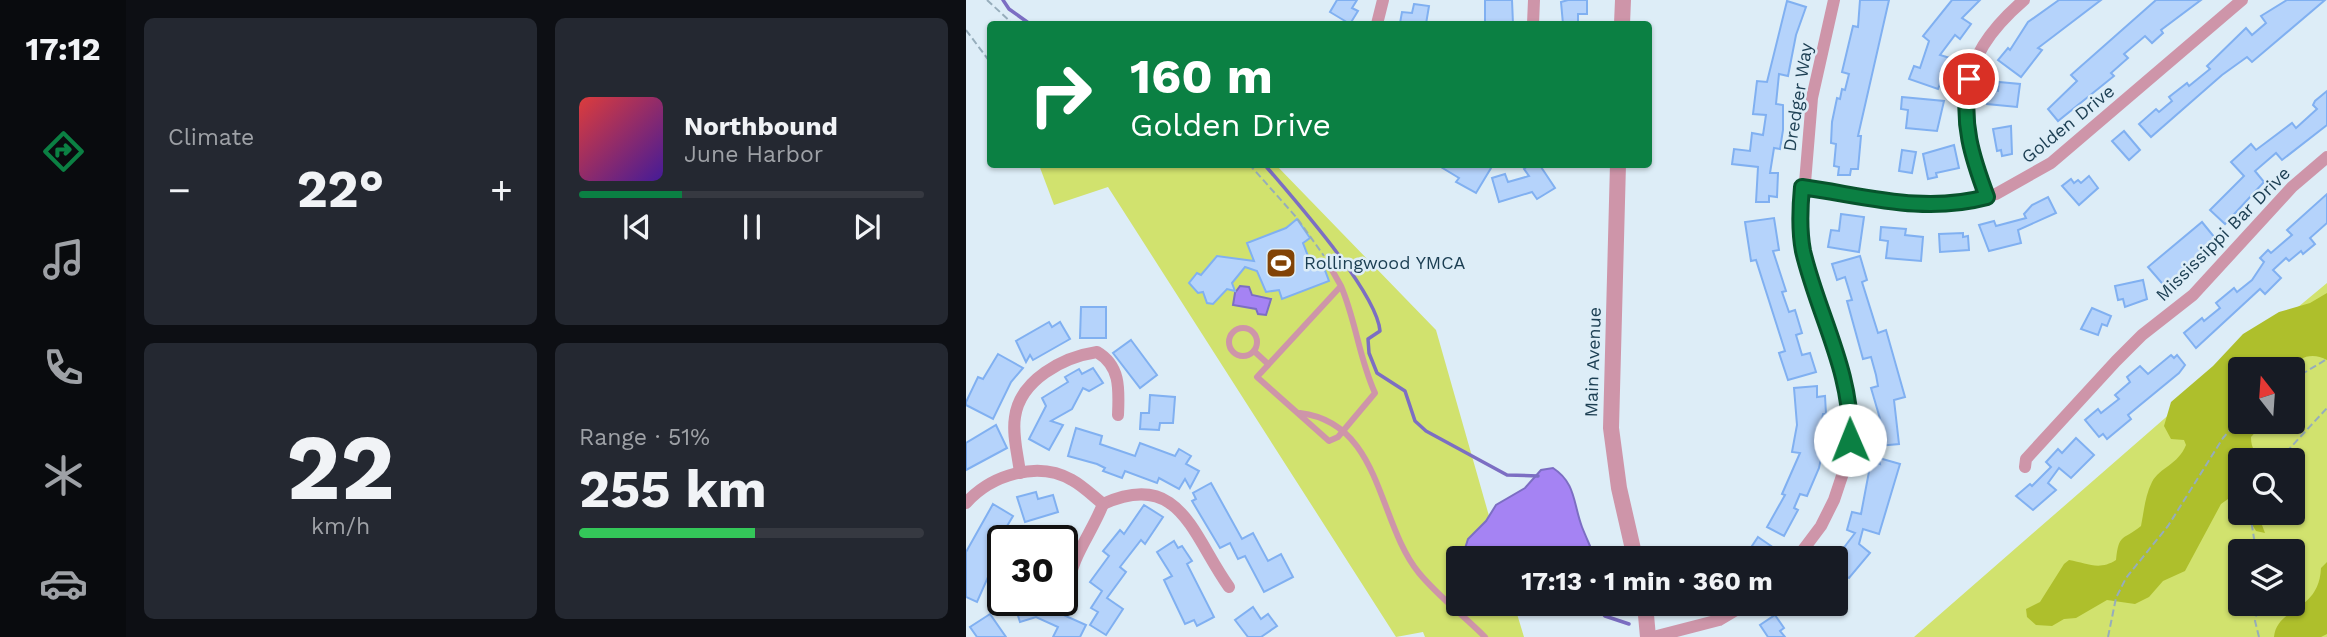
<!DOCTYPE html>
<meta charset="utf-8">
<style>
body{margin:0;font-family:"Work Sans",sans-serif;background:#242831;color:#f1f3f6;height:100vh;display:flex;flex-direction:column;font-size:26px;white-space:nowrap}
*{box-sizing:border-box;margin:0}
p{font-size:23px;color:#9ea1a6}
.icon{flex:none;width:38px;height:38px;fill:none;stroke:currentColor;stroke-width:2;stroke-linecap:round;stroke-linejoin:round}
.map{position:relative;flex:1;overflow:hidden}
.panel{display:flex;flex-direction:column;gap:18px;padding:18px;background:#0d0f14;width:840px}
.panel>*{flex:none}
.top-card{position:absolute;left:21px;top:21px;width:665px;height:147px;border-radius:7px;box-shadow:0 2px 5px #0004;background:#0b8043;color:#fff;overflow:hidden}
.needle{width:46px;rotate:343deg}
.tools{position:absolute;left:1262px;top:357px;display:grid;gap:14px}
.tools a{display:grid;place-items:center;width:77px;height:77px;border-radius:7px;background:#171b24;box-shadow:0 2px 5px #0004;font-size:35px}
.speed{position:absolute;left:21px;top:525px;display:flex;gap:14px;font-size:35px;font-weight:700;text-align:center}
.speed>*{display:grid;place-content:center;width:91px;height:91px;border-radius:50%;background:#171b24;box-shadow:0 2px 5px #0004;line-height:1}
.speed .limit{border:4px solid #111;border-radius:10px;background:#fff;color:#111}
.pin{position:absolute;display:grid;place-items:center;width:60px;height:60px;color:#fff;margin:-30px;border:4px solid #fff;border-radius:50%;box-shadow:0 2px 7px #0007}
.me{position:absolute;width:77px;margin:-38px;rotate:359deg;stroke-linejoin:round;filter:drop-shadow(0 0 5px #0008)}
.turn{display:flex;align-items:center;gap:24px;height:147px;padding:0 28px;font-size:32px}
.turn .icon{width:91px;height:91px;stroke-width:2.5}
.turn b{display:block;font-size:49px;line-height:60px}
.big{font-size:52px;font-weight:700;line-height:1.1}
.panel .tile{flex:1;display:flex;flex-direction:column;justify-content:center;gap:10px;min-width:0;padding:0 24px;border-radius:10px;background:#242831}
.panel .dial{align-items:center;gap:0}
.dial b{font-size:91px;line-height:1}
.song{display:flex;align-items:center;gap:21px}
.cover{width:84px;height:84px;border-radius:10px;background:linear-gradient(135deg,hsl(0 70% 55%),hsl(260 70% 35%))}
.played{height:7px;border-radius:4px;background:linear-gradient(90deg,#0b8043 30%,#363941 30%)}
.keys{display:flex;justify-content:space-around;direction:ltr}
.heat{display:flex;justify-content:space-between;align-items:center;font-size:38px;direction:ltr}
.charge{height:10px;border-radius:5px;background:linear-gradient(90deg,#34c759 51%,#363941 0)}
.panel .tiles{flex:1;display:grid;gap:18px;grid-template-columns:repeat(2,1fr)}
.trip{position:absolute;left:480px;top:546px;width:402px;height:70px;border-radius:7px;background:#171b24;box-shadow:0 2px 5px #0004;font-weight:700;line-height:70px;text-align:center}
main{display:flex;flex:1;min-height:0}
.menu{display:flex;flex-direction:column;width:126px;justify-content:space-around;align-items:center;background:#090b0e;color:#9ea1a6}
.menu .icon{width:49px;height:49px}
.menu .active{color:#0b8043}
.menu b{font-size:32px;color:#f1f3f6}
.map>svg:first-child{display:block}
.green{fill:#d1e26e;fill-rule:evenodd}
.forest{fill:#aebf2c}
.water{fill:#a583f3;stroke:#7c6ec3;stroke-width:2}
.lines{fill:none;stroke-linecap:round;stroke-linejoin:round}
.stream{stroke:#7c6ec3;stroke-width:3.5}
.building{fill:#b5d3fb;stroke:#80b0f1;stroke-width:2}
.path{stroke:#96adbb;stroke-width:2;stroke-dasharray:7 3.5;stroke-linecap:butt}
.service{stroke:#ce95a9;stroke-width:6}
.minor{stroke:#ce95a9;stroke-width:12}
.tertiary{stroke:#ce95a9;stroke-width:16}
.route-casing{stroke:#07532c;stroke-width:18}
.route{stroke:#0b8043;stroke-width:12}
.labels{text-anchor:middle;stroke-width:5;stroke-linejoin:round;paint-order:stroke}
.street-label{font-size:18px;fill:#1b3e52;stroke:#ddedf7}
.poi-label{font-size:18px;fill:#1b3e52;stroke:#ddedf7;text-anchor:start}
</style>
<main>
<nav class="menu">
<b>17:12</b>
<svg class="icon active" aria-label="directions" viewBox="0 0 24 24"><path d="M12 3l9 9-9 9-9-9zM9 14v-3h6M13 9l2 2-2 2"/></svg>
<svg class="icon" aria-label="music" viewBox="0 0 24 24"><path d="M9 18V5l10-2v13"/><circle cx="6" cy="18" r="3"/><circle cx="16" cy="16" r="3"/></svg>
<svg class="icon" aria-label="phone" viewBox="0 0 24 24"><path d="M5 4h4l2 5-3 2q2 4 5 5l2-3 5 2v4C11 20 4 13 5 4z"/></svg>
<svg class="icon" aria-label="climate" viewBox="0 0 24 24"><path d="M12 3v18M4 7l16 10M4 17L20 7"/></svg>
<svg class="icon" aria-label="car" viewBox="0 0 24 24"><path d="M5 17H2v-5l4-1 3-4h7l3 4 3 1v5h-3M9 17h6M6 11h13"/><circle cx="7" cy="17" r="2"/><circle cx="17" cy="17" r="2"/></svg>
</nav>
<section class="panel">
<div class="tiles">
<div class="tile"><p>Climate</p>
<div class="heat"><a>−</a><b class="big">22°</b><a>+</a></div>
</div>
<div class="tile">
<div class="song"><i class="cover"></i><div><b>Northbound</b><p>June Harbor</p></div></div>
<div class="played"></div>
<div class="keys"><svg class="icon" aria-label="previous" viewBox="0 0 24 24"><path d="M18 5L8 12l10 7zM5 5v14"/></svg><svg class="icon" aria-label="pause" viewBox="0 0 24 24"><path d="M8 5v14M16 5v14"/></svg><svg class="icon" aria-label="next" viewBox="0 0 24 24"><path d="M6 5l10 7-10 7zM19 5v14"/></svg></div>
</div>
<div class="tile dial"><b>22</b><p>km/h</p></div>
<div class="tile"><p>Range · 51%</p><b class="big">255 km</b><div class="charge"></div></div>
</div>
</section>
<div class="map">
<svg width="1361" height="637" viewBox="0 0 1361 637">
<rect width="100%" height="100%" fill="#ddedf7"/>
<g class="green">
<polygon points="73,165 310,165 470,330 535,558 492,558 492,604 548,604 558,637 459,637 457,632 430,637 142,187 88,205"/>
<path d="M1361 283V637H948L1214 405ZM1274 369H1326V422H1274ZM1274 460H1326V513H1274ZM1274 551H1326V604H1274Z"/>
</g>
<g class="forest">
<path d="M1361 293V360C1347 352 1333 356 1324 369H1274V422H1313L1295 426 1285 437C1285 450 1290 454 1301 460H1274V500L1262 499 1255 504 1219 571 1197 581 1183 597 1169 604 1141 600 1110 618 1098 619 1086 626 1070 625 1061 617 1060 609 1074 602 1098 564 1103 560C1121 563 1133 571 1150 560 1153 532 1157 541 1175 526 1178 511 1179 496 1186 482 1194 467 1212 465 1220 445L1218 440 1205 439 1198 426 1205 402 1247 366 1277 334 1313 312 1344 303Z"/>
<polygon points="1279,513 1294,513 1293,517 1299,533 1290,531"/>
<path d="M1361 562V634L1355 637H1308C1311 606 1353 613 1355 568Z"/>
</g>
<g class="water">
<polygon points="274,286 283,287 286,295 305,299 300,315 292,314 290,309 267,305 269,293"/>
<path d="M587 468C610 483 607 503 616 527 620 537 625 548 629 558H496L502 539 520 521 530 505 559 488 575 470Z"/>
<polygon points="559,604 603,604 589,614 577,613"/>
</g>
<g class="lines">
<g class="stream">
<polyline points="37,0 43,9 64,24"/>
<path d="M298 164C326 197 411 292 414 331L402 339 403 353 411 373 439 391 449 421 460 431 541 475 572 476"/>
<polyline points="628,604 639,616 663,624"/>
</g>
</g>
<g class="building">
<polygon points="371,0 391,0 386,8 392,11 384,24 364,12"/>
<polygon points="519,0 546,0 547,24 519,24"/>
<polygon points="602,0 621,0 621,14 612,14 612,24 597,24 595,2"/>
<polygon points="894,0 923,0 892,136 895,136 892,169 885,169 884,175 872,175 873,167 868,166 870,144 865,143 866,122 871,98 874,99 876,89 879,90 883,74 876,72 887,26 892,27"/>
<polygon points="986,0 1014,0 996,18 1005,24 994,39 989,35 974,55 987,59 981,76 977,75 972,89 943,79 948,66 954,68 963,41 957,36"/>
<polygon points="1093,0 1135,0 1072,48 1076,50 1055,77 1032,60 1042,48 1044,50 1062,22"/>
<polygon points="1190,0 1235,0 1195,30 1197,33 1186,43 1179,36 1158,54 1162,58 1145,73 1148,76 1092,121 1082,109 1111,81 1105,75"/>
<polygon points="1321,0 1359,0 1286,62 1281,57 1256,75 1185,137 1173,124 1190,109 1193,112 1206,101 1203,97 1221,83 1223,86 1244,69 1241,66 1280,28 1286,35 1300,23 1295,16"/>
<polygon points="821,1 840,7 830,35 822,76 813,74 810,104 817,105 817,130 814,149 808,148 804,173 812,173 811,197 803,196 803,202 790,202 792,167 766,164 768,149 784,151 786,133 797,135 800,115 787,114 791,81 801,82"/>
<polygon points="448,4 463,6 460,24 434,23 436,12 446,13"/>
<polygon points="1033,82 1054,84 1051,107 1021,104 1022,90 1032,91"/>
<polygon points="1361,91 1361,125 1316,160 1310,153 1289,171 1298,182 1259,224 1244,210 1278,176 1265,162 1285,144 1290,150 1326,123 1330,128 1351,109 1347,105 1349,101"/>
<polygon points="936,97 978,101 971,131 940,128 942,110 935,109"/>
<polygon points="1045,126 1046,154 1036,156 1035,150 1031,151 1027,129"/>
<polygon points="1158,131 1174,150 1163,160 1146,141"/>
<polygon points="988,145 993,168 970,173 971,177 962,179 957,154"/>
<polygon points="936,150 950,152 946,173 933,171"/>
<polygon points="470,164 518,164 525,168 510,193 490,182 493,178"/>
<polygon points="564,164 573,164 589,188 571,199 566,192 533,202 526,178 539,174 542,182 563,176 558,169"/>
<polygon points="1123,176 1132,188 1113,205 1096,186 1105,179 1108,183 1112,180 1115,183"/>
<polygon points="1361,194 1361,223 1344,238 1349,244 1337,254 1335,251 1323,261 1320,258 1307,270 1315,278 1299,294 1294,289 1230,348 1218,333 1236,318 1238,321 1254,308 1250,303 1268,288 1271,292 1286,280 1298,262 1294,258 1302,250 1305,253 1326,235 1321,230"/>
<polygon points="1082,197 1090,213 1052,230 1055,243 1023,251 1013,225 1028,221 1030,226 1060,218 1058,214 1066,205"/>
<polygon points="875,214 898,217 893,252 862,247 865,230 873,231"/>
<polygon points="808,218 813,250 807,251 820,291 816,292 823,312 829,310 836,333 830,335 836,355 844,353 850,372 822,380 813,353 819,351 790,260 785,261 779,222"/>
<polygon points="331,219 344,238 337,243 347,269 357,265 363,281 316,299 313,290 300,292 291,271 279,267 266,283 269,291 261,289 247,304 241,303 237,292 232,293 223,283 231,273 235,275 251,256 288,261 281,243 320,228"/>
<polygon points="1236,222 1249,238 1201,289 1182,267"/>
<polygon points="915,227 940,229 939,235 957,237 955,261 920,258 922,241 914,240"/>
<polygon points="997,233 997,237 1002,236 1003,250 974,252 973,234"/>
<polygon points="894,256 901,280 896,282 912,333 920,330 939,397 928,400 933,444 912,446 910,422 915,422 905,388 912,386 910,375 905,357 897,359 881,301 886,300 879,277 871,280 866,264"/>
<polygon points="1177,280 1181,299 1159,307 1157,299 1152,300 1149,286"/>
<polygon points="115,307 140,307 140,338 114,338"/>
<polygon points="1126,308 1145,316 1141,326 1136,324 1132,335 1115,329"/>
<polygon points="83,322 86,327 94,322 104,339 67,360 64,355 60,362 50,341"/>
<polygon points="165,340 191,375 174,388 147,353"/>
<polygon points="32,354 57,368 45,382 27,419 0,405 0,402 12,377 17,379"/>
<polygon points="1205,355 1208,358 1211,355 1219,365 1213,373 1162,415 1165,419 1141,439 1137,434 1133,437 1119,420 1132,409 1135,413 1153,399 1149,395 1164,382 1161,377 1174,366 1182,374"/>
<polygon points="127,368 137,383 123,391 117,388 106,409 85,421 97,425 83,450 63,439 80,406 76,398 102,382 99,377 113,369 116,374"/>
<polygon points="851,386 851,397 859,396 860,414 857,414 852,443 858,444 853,468 841,496 834,494 828,508 832,510 818,536 801,527 819,495 816,494 834,453 826,452 831,425 828,388"/>
<polygon points="184,395 209,397 207,423 194,423 193,430 174,429 175,413 183,413"/>
<polygon points="30,425 41,448 0,470 0,443"/>
<polygon points="110,428 136,436 134,444 169,456 174,443 209,456 213,449 225,456 220,464 233,471 224,488 219,479 213,489 193,478 191,483 159,471 156,478 137,471 139,468 131,464 102,456"/>
<polygon points="1110,438 1128,455 1105,478 1093,468 1082,483 1090,490 1067,510 1050,496 1064,484 1066,486 1085,467 1080,462 1092,449 1096,453"/>
<polygon points="913,458 934,464 913,534 897,529 893,544 904,553 883,578 878,575 876,578 870,573 870,558 889,533 881,530 886,512 895,514 905,461 914,464"/>
<polygon points="245,483 276,539 287,533 302,561 315,554 327,577 298,592 279,556 272,559 264,543 254,548 226,501 230,499 227,493"/>
<polygon points="70,492 72,499 87,495 92,512 59,522 51,497"/>
<polygon points="27,504 47,516 28,548 34,550 11,602 0,597 0,552"/>
<polygon points="178,505 197,517 179,544 175,540 154,567 160,572 141,598 157,609 140,635 124,625 132,612 125,608 136,591 124,582 143,556 137,551 154,530 158,534"/>
<polygon points="792,537 808,548 801,558 778,558"/>
<polygon points="208,541 212,548 216,546 226,561 221,564 248,617 231,626 228,620 219,624 198,580 206,576 191,552"/>
<polygon points="47,600 72,600 73,604 120,625 114,637 87,637 92,627 70,617 54,622"/>
<polygon points="287,607 295,619 302,614 311,626 295,637 282,637 269,620"/>
<polygon points="24,614 40,637 11,637 4,627"/>
<polygon points="809,615 818,628 814,631 819,637 802,637 794,625"/>
</g>
<g class="lines">
<g class="path">
<polyline points="21,0 47,24"/>
<polyline points="0,30 24,62"/>
<polyline points="283,164 331,218 358,256"/>
<polyline points="1326,380 1361,359"/>
<polyline points="1313,460 1361,408"/>
<polyline points="1284,513 1290,551"/>
<polyline points="1142,637 1150,598 1160,578 1202,526 1257,438 1274,418"/>
<polyline points="1293,637 1289,621 1293,604"/>
</g>
<g class="service">
<path d="M362 263 375 286 291 377 363 441 372 437 409 393C393 358 390 321 375 286"/>
<circle cx="277" cy="342" r="14"/>
<polyline points="288,351 302,364"/>
<path d="M334 413C416 423 411 522 453 573 472 596 498 616 519 637"/>
</g>
<g class="minor">
<polyline points="411,24 417,0"/>
<polyline points="567,24 568,0"/>
<polyline points="836,187 961,206 1003,202 1030,194 1085,163 1276,0"/>
<path d="M1021 197C990 114 986 62 1058 0"/>
<polyline points="1059,467 1060,459 1150,361 1176,335 1227,295 1326,187 1361,157"/>
<path d="M54 473C52 455 46 435 49 417 54 380 97 357 131 352 155 366 153 390 152 415"/>
<path d="M0 503C25 475 72 460 106 480 117 486 127 496 137 504"/>
<path d="M137 504C214 469 226 535 263 587"/>
<polyline points="831,558 855,526 868,500 882,458 884,440 883,400 843,272 835,231 846,98 868,0"/>
<path d="M103 586C104 559 127 531 137 504"/>
<polyline points="687,637 753,620 780,604"/>
</g>
<g class="tertiary">
<polyline points="656,24 657,0"/>
<polyline points="652,164 645,428 653,488 669,558"/>
<polyline points="679,604 682,637"/>
</g>
</g>
<g class="lines">
<g class="route-casing">
<path id="route" d="M884 440C887 373 852 315 837 251 833 230 834 208 836 187 900 196 957 214 1021 197 1006 157 995 123 1003 79"/>
</g>
<use href="#route" class="route"/>
</g>
<defs>
<g id="stadium-square" transform="scale(1.575)"><rect x="-9" y="-9" width="18" height="18" rx="4" fill="#824306" stroke="#ddedf7"/><path d="M0-5a6.5 5 0 1 0 0 10a6.5 5 0 1 0 0-10ZM-3.5-1.8h7v3.6h-7Z" fill="#fff"/></g>
</defs>
<g fill-rule="evenodd">
<use href="#stadium-square" x="315" y="263"/>
</g>
<g class="labels">
<g class="street-label">
<text transform="translate(832 97) rotate(-81)" y="6">Dredger Way</text>
<text transform="translate(1102 124) rotate(-39)" y="6">Golden Drive</text>
<text transform="translate(1257 234) rotate(-45)" y="6">Mississippi Bar Drive</text>
<text transform="translate(627 362) rotate(-88)" y="6">Main Avenue</text>
</g>
<g class="poi-label">
<text x="338" y="269">Rollingwood YMCA</text>
</g>
</g>
</svg>
<div class="tools">
<a><svg class="needle" viewBox="-14 -14 28 28"><path d="M0-13l5 13h-10z" fill="#e53935"/><path d="M0 13l5-13h-10z" fill="#9ea1a6"/></svg></a>
<a><svg class="icon" aria-label="search" viewBox="0 0 24 24"><circle cx="10" cy="10" r="6"/><path d="M15 15l6 6"/></svg></a>
<a><svg class="icon" aria-label="layers" viewBox="0 0 24 24"><path d="M12 4l9 5-9 5-9-5zM3 14l9 5 9-5"/></svg></a>
</div>
<div class="speed"><div class="limit">30</div></div>
<div class="pin" style="left:1003px;top:79px;background:#d93025"><svg class="icon" aria-label="arrive" viewBox="0 0 24 24"><path d="M6 21V4h12l-3 4 3 4H6"/></svg></div>
<svg class="me" style="left:884px;top:440px" viewBox="-20 -20 40 40"><circle r="19" fill="#fff"/><path d="M0-13L10 11 0 6-10 11z" fill="#0b8043"/></svg>
<div class="trip">17:13 · 1 min · 360 m</div>
<div class="top-card">
<div class="turn"><svg class="icon" aria-label="right" viewBox="0 0 24 24"><path d="M7 20v-9h11M14 6l5 5-5 5"/></svg><div><b>160 m</b>Golden Drive</div></div>
</div>
</div>
</main>
